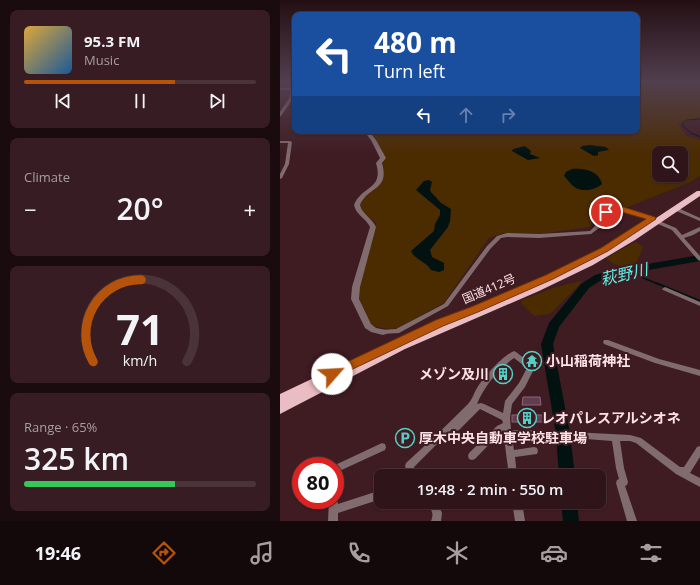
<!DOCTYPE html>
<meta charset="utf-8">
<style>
body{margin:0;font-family:"Open Sans","Noto Sans JP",sans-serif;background:#371d23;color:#f1f3f6;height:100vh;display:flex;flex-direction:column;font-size:15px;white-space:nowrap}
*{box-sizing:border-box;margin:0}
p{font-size:13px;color:#a79ea2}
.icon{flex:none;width:22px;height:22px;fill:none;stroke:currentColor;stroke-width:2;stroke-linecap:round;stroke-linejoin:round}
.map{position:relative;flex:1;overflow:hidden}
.details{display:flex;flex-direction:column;gap:10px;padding:10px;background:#1a0b0e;width:280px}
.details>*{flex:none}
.top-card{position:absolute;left:12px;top:12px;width:348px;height:122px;border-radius:8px;box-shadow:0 1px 3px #0004,0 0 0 1px #4a3339;background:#1a4fa0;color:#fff;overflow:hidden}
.buttons{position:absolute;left:372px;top:146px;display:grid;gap:8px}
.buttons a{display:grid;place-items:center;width:36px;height:36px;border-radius:8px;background:#2f141a;box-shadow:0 1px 3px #0004,0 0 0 1px #4a3339;font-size:20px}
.speed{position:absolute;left:12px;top:457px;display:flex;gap:8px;font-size:20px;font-weight:700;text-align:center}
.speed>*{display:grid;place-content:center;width:52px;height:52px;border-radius:50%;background:#2f141a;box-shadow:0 1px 3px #0004,0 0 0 1px #4a3339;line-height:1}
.speed .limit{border:6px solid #d22;background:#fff;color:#111}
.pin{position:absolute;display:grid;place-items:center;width:34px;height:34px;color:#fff;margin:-17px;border:2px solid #fff;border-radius:50%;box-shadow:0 1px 4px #0007}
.me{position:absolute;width:44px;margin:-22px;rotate:64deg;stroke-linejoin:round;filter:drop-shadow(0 0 3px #0008)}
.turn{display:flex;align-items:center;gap:14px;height:84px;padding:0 16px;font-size:18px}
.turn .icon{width:52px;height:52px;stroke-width:2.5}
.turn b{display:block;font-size:28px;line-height:34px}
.lanes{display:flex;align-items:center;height:38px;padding:0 16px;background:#0003;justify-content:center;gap:20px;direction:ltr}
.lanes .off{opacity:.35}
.big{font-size:30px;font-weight:600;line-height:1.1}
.details .tile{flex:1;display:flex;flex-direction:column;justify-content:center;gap:6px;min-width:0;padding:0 14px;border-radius:8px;background:#371d23}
.details .dial{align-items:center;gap:0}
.dial svg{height:104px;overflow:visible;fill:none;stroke:#4a3339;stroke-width:7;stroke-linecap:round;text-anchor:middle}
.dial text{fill:#f1f3f6;stroke:none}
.song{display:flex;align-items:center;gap:12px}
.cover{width:48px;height:48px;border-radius:6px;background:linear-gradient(135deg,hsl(40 70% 55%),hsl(210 70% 35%))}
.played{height:4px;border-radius:2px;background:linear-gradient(90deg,#b45309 65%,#4a3339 65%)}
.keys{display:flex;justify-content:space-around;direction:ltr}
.heat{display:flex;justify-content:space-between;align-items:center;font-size:22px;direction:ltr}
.charge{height:6px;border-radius:3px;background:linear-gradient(90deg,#34c759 65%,#4a3339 0)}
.trip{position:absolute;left:94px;top:469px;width:232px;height:40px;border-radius:8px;background:#2f141a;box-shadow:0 1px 3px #0004,0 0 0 1px #4a3339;font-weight:600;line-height:40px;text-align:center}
.tab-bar{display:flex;height:64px;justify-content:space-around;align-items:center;background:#13080a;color:#a79ea2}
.tab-bar .icon{width:28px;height:28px}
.tab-bar .current{color:#b45309}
.tab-bar b{font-size:18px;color:#f1f3f6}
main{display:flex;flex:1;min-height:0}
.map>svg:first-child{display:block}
.green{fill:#4b2b00;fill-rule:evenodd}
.water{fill:#021211}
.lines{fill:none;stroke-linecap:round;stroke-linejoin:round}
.stream-far2{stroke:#021211;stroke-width:1}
.stream-far1{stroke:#021211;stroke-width:1.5}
.stream{stroke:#021211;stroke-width:2}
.river{fill:#021211;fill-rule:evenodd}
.building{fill:#613d4f;stroke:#8d6578}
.minor{fill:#806c6e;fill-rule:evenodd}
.tertiary{fill:#806c6e;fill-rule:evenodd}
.trunk{fill:#eabcc3;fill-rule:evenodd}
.route{fill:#b45309;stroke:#753606}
.labels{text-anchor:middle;stroke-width:4;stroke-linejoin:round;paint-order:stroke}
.street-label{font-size:12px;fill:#fde3e7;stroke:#3f1b22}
.near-poi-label{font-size:14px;font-weight:bold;fill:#fde3e7;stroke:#3f1b22;text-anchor:start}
.near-water-label{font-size:16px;font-style:italic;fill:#60efe6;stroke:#3f1b22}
</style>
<main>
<section class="details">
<div class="tile">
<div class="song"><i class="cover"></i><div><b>95.3 FM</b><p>Music</p></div></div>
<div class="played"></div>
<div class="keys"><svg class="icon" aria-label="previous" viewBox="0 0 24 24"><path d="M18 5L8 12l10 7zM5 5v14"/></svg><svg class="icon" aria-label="pause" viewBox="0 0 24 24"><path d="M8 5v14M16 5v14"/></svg><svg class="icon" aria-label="next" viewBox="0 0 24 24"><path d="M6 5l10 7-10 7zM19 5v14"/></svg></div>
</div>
<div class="tile"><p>Climate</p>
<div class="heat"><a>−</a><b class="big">20°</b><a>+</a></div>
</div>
<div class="tile dial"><svg viewBox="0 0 100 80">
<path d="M14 69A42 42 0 1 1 86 69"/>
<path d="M14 69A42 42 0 0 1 51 6" stroke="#b45309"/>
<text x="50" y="56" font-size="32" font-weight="700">71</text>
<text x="50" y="72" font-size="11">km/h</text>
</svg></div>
<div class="tile"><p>Range · 65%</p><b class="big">325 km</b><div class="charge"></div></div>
</section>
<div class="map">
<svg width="420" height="521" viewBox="0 0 420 521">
<rect width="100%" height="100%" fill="#3f1b22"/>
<g class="green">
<path d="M357 82H420V96H418L420 98V117L398 124 407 136 420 140V176L408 183 348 207H329L318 213 310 227 259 234 224 233 209 238 164 303 118 328 110 329 96 327 91 324 80 301 79 295V288L96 227V223C93 219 88 217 84 213 72 202 93 189 101 182 105 176 104 171 102 165L106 158 101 151 95 137 89 131H357ZM379 153H401V175H379Z"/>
<path d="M355 242 361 245 363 248 355 265C341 267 337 268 326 258Z"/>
<polygon points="301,281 300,284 270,314 254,316 241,303 242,300 276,287"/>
</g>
<g class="water">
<polygon points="310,145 326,147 329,150 318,152 318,155 314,156 300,148 302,146"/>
<polygon points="245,146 251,151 250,154 260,158 248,160 232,151 233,149"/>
<path d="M292 169C304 168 319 171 322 184 316 190 303 192 296 188 292 186 288 180 284 176L286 172Z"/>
<path d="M149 180 152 182 150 190 151 192 161 203 171 209 170 221 168 227 150 250 152 257 164 263V270L159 272 151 270C146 261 135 260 131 251L154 231 155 224 160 215V210L136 190 144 181Z"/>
</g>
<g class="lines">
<polyline class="stream-far2" points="420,119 407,120 403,122 403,126 411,133 420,137"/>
<polyline class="stream-far1" points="354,269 361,277 378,284"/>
<polyline class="stream" points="376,283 420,301"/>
<g class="river">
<polygon points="420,255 420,261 334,276 323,279 309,288 279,327 273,344 290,434 295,476 279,476 276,434 261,344 269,323 301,284 315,275 332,270"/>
<polygon points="281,502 297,502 299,521 283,521"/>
</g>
</g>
<g class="building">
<polygon points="243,397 260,397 261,405 242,405"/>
<polygon points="232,415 262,415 263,422 232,422"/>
</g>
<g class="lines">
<g class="minor">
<polygon points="15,86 15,88 14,89 14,97 1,116 0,116 0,112 10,97 10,90 0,90 0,88 11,88"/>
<polygon points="0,141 10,141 12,142 9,164 2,178 0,179 0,174 5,164 8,143 0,143"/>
<polygon points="394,208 398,208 420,218 420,221 394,210"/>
<polygon points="332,209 353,210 396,228 402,235 420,227 420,231 413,235 404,238 420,256 420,261 418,260 392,230 350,212 333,211 324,215 319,228 311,234 259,238 227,237 221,238 211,248 168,306 119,333 103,334 101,334 100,332 101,330 116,329 164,304 207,246 217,236 227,233 259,234 310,231 315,226 320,213"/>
<polygon points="385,287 420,302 420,306 383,290 382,289"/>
<polygon points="324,340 328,340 379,359 420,370 420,376 375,363 324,344 323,342"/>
<path d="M234 351 236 352 253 365 255 367 245 387 232 404 230 418 231 430H252L255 431 256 433 255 435 252 436 232 437 234 450 254 447 257 448 258 451 257 454 235 457 237 476H229L223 430 195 459 192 460 189 459 188 456 189 453 217 426 223 423 222 420 200 409 179 430 176 431 173 430 172 429 134 467 137 476H129L125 466 126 463C147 444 168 424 188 404 192 400 194 393 197 388 204 377 222 356 234 351ZM234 358 247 368 239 383 225 401 223 413 204 404 201 403 197 404C205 385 218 370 234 358Z"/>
<polygon points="293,432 350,435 361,438 400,467 404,467 417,447 420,446 420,457 410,473 420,478 420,487 396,474 356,443 350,441 340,441 344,468 348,482 347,485 345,486 357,521 347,521 336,483 337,480 339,479 336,468 332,441 293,438 290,437 289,435 290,433"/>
<polygon points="102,443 105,444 106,447 105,450 55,473 55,466 53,466"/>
<polygon points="97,477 100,478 101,480 101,499 58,513 58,521 48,521 49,500 55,500 55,496 56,497 57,500 58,504 95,492 93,481 94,478"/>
<path d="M146 502H157L158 503 162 513 161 521H151C155 511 150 510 146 502Z"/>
<polygon points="232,502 242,502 245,521 235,521"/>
</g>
<path class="tertiary" d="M84 131H89L96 140 106 158 102 163C110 191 88 186 80 205 82 214 92 218 96 227L80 287 79 299 91 324 96 328 106 330 107 332 106 334 103 335 91 332 85 328 71 299 72 287 90 227C86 218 76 215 74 205 82 185 104 190 96 163L100 158 91 140Z"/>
<polygon class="trunk" points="417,191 420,191 420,196 355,240 313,265 259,291 125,349 0,414 0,394 59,366 63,365 68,367 138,334 252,287 307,261 349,236"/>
</g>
<linearGradient id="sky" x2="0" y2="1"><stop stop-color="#230f13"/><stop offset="0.53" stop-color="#523f4f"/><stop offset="1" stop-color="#523f4f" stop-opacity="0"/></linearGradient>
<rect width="420" height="155" fill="url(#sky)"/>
<polygon class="route" points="343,207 375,217 376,219 328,251 273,279 198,312 163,326 56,377 52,379 48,377 46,374 48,371 156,320 191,307 266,275 321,248 366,219 342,212 326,214 322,212 326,209"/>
<defs>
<g id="temple-ring" transform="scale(1)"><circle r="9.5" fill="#3f1b22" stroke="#55cec5" stroke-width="1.5"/><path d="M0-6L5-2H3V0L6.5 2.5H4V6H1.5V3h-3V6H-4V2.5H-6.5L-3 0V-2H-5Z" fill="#55cec5"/></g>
<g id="building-ring" transform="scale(1)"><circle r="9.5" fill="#3f1b22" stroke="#55cec5" stroke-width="1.5"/><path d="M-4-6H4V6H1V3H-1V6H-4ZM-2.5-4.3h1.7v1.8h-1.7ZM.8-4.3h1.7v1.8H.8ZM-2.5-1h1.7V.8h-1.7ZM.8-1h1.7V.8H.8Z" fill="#55cec5"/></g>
<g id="parking-ring" transform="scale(1)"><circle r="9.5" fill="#3f1b22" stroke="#55cec5" stroke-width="1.5"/><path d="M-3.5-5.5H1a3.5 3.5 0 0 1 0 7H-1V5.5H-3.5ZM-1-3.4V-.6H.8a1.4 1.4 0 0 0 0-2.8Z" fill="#55cec5"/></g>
</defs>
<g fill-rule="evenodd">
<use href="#temple-ring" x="252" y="361"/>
<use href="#building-ring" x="223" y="374"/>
<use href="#building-ring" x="247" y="418"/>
<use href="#parking-ring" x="125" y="438"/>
</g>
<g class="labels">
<g class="street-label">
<text transform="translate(209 289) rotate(-23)" y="4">国道412号</text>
</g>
<g class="near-poi-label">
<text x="266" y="366">小山稲荷神社</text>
<text x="209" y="379" text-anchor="end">メゾン及川</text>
<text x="261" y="423">レオパレスアルシオネ</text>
<text x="139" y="443">厚木中央自動車学校駐車場</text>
</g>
<g class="near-water-label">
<text transform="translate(344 274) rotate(-13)" y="6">萩野川</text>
</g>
</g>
</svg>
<div class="buttons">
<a><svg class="icon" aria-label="search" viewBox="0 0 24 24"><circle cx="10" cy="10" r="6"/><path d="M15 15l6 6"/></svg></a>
</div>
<div class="speed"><div class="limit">80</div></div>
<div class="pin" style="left:326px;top:212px;background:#d93025"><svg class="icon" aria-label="arrive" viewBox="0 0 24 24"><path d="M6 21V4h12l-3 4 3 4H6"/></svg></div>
<svg class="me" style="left:52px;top:374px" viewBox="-20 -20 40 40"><circle r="19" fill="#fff"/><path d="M0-13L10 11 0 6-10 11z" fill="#b45309"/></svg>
<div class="trip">19:48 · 2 min · 550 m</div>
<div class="top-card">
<div class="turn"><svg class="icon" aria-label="left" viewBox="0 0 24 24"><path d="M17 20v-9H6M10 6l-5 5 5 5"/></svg><div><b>480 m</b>Turn left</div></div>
<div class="lanes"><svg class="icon" aria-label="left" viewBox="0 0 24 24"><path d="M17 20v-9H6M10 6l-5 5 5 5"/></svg><svg class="icon off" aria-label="ahead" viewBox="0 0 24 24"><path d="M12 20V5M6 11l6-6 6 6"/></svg><svg class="icon off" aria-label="right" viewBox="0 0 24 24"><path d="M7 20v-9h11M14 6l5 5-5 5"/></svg></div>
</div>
</div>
</main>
<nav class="tab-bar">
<b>19:46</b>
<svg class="icon current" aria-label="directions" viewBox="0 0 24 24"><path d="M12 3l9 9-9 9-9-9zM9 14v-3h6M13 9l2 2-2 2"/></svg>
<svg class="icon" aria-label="music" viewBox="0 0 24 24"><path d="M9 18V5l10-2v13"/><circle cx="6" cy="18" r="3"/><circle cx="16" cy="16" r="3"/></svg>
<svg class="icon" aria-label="phone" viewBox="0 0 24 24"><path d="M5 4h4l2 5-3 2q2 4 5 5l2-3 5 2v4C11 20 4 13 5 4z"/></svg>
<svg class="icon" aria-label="climate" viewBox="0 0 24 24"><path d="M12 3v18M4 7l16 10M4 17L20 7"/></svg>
<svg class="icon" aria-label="car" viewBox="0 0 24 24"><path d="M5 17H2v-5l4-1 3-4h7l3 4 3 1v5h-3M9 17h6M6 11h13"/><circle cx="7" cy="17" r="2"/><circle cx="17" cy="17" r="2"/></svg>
<svg class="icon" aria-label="filters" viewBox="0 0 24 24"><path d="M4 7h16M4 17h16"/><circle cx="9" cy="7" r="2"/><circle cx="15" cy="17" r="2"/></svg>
</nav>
